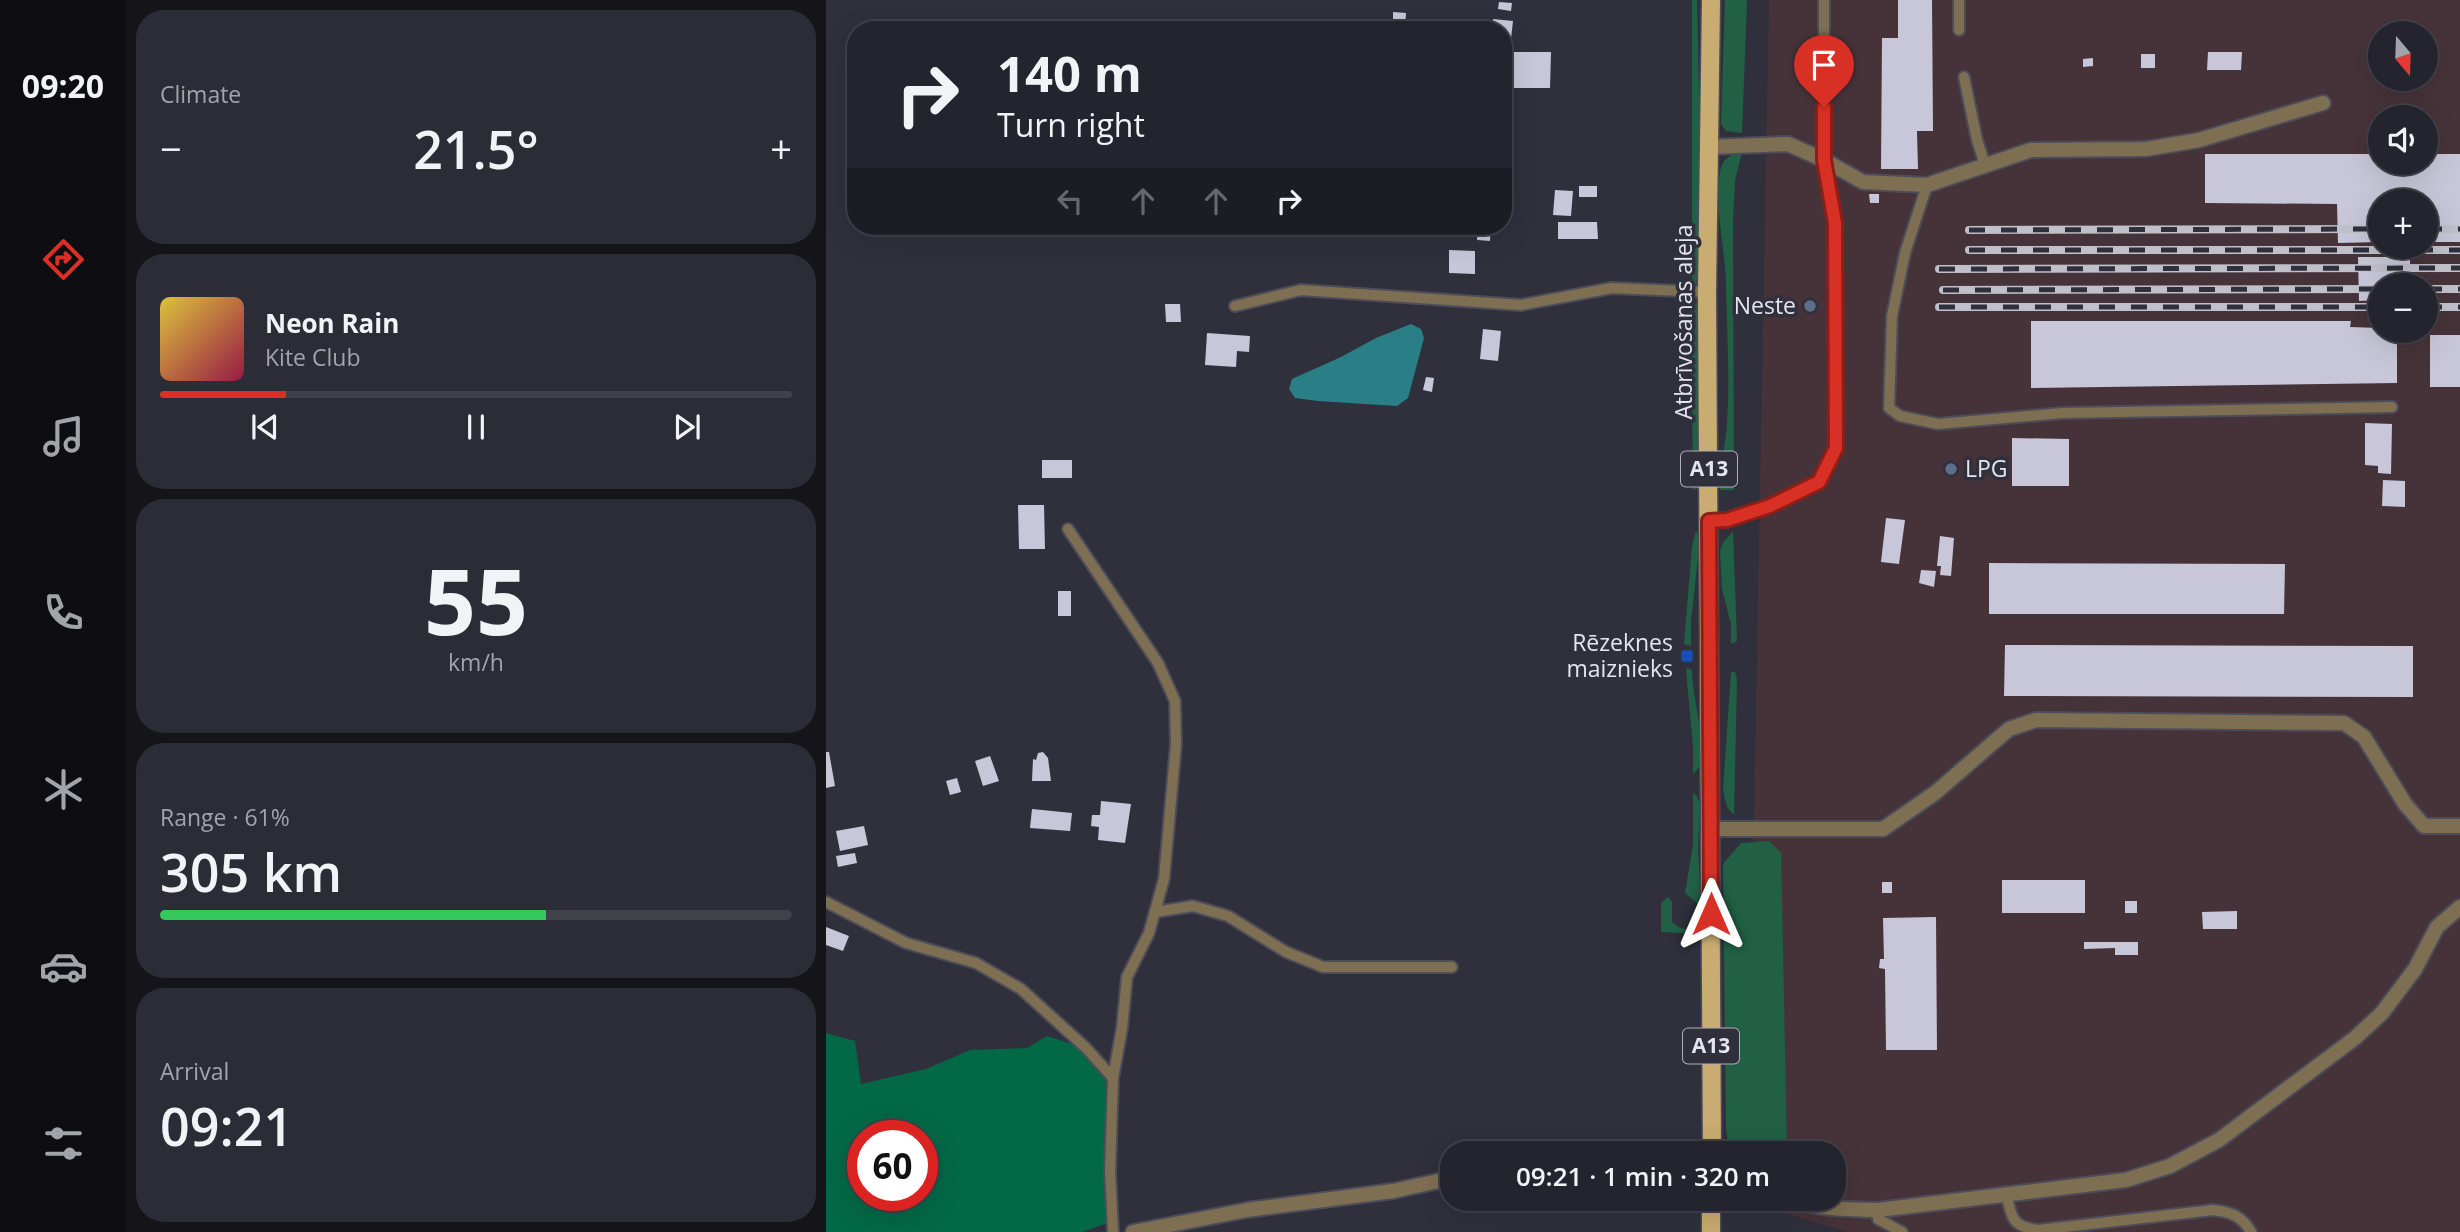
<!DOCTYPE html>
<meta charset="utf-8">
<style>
body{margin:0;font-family:"Open Sans",sans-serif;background:#2c2c36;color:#f1f3f6;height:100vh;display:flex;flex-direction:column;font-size:26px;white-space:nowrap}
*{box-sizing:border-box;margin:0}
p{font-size:23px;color:#a3a4aa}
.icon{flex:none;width:38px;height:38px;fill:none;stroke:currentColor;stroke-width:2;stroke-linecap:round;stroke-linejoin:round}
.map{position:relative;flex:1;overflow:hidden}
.sheet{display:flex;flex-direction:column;gap:10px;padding:10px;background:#141419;width:700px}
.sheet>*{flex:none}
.top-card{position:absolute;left:21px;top:21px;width:665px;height:214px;border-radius:28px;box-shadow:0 7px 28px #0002,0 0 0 2px #41414a;background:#24242e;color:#f1f3f6;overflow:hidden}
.needle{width:46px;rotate:161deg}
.fabs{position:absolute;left:1542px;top:21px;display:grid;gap:14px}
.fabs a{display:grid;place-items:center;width:70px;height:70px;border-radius:50%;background:#24242e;box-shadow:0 7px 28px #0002,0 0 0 2px #41414a;font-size:35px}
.speed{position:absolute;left:21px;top:1120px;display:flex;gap:14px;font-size:35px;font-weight:700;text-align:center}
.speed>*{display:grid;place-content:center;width:91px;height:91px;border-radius:50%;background:#24242e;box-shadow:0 7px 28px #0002,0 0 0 2px #41414a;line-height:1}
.speed .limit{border:10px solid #d22;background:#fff;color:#111}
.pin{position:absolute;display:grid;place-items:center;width:60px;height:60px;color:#fff;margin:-72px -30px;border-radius:50% 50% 50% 0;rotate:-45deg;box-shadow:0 0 7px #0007}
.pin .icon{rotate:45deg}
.me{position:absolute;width:77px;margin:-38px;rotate:0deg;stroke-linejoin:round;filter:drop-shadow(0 0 5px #0008)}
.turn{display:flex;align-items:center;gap:24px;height:147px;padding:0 35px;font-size:32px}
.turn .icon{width:91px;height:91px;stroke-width:2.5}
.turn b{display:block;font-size:49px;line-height:60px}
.lanes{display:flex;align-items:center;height:66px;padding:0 35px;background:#0003;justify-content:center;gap:35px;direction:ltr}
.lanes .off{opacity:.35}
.big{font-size:52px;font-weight:600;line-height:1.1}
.sheet .widget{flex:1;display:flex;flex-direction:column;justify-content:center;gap:10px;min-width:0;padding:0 24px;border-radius:28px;background:#2c2c36}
.sheet .dial{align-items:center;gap:0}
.dial b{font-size:91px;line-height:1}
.song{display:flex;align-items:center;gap:21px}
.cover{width:84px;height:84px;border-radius:10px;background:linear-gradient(135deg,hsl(50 70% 55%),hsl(340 70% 35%))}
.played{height:7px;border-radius:4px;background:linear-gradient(90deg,#d93025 20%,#41414a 20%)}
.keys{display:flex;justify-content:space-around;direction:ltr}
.heat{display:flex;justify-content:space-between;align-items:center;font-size:38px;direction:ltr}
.charge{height:10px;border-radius:5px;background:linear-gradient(90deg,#34c759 61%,#41414a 0)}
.trip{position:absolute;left:614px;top:1141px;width:406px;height:70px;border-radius:28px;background:#24242e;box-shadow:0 7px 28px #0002,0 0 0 2px #41414a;font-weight:600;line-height:70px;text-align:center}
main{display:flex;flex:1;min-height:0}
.dock{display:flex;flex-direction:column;width:126px;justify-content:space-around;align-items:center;background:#0e0e12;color:#a3a4aa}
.dock .icon{width:49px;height:49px}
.dock .on{color:#d93025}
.dock b{font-size:32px;color:#f1f3f6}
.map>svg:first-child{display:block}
.industrial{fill:#463339;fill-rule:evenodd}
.green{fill:#216045}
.forest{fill:#036845;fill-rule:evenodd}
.water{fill:#2a7f86}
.building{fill:#c7c7d9}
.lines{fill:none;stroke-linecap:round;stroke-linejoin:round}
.service-casing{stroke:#4d4d59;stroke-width:14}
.minor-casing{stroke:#4d4d59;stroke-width:18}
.primary-casing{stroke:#4d4d59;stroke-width:21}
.service{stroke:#7e6f53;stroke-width:10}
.minor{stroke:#7e6f53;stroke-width:14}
.primary{stroke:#c9ac71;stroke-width:18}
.rail-casing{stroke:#c0c0ca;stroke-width:8}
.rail{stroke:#30303d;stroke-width:5;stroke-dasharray:16;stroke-linecap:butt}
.route-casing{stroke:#8d1f18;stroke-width:18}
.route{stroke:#d93025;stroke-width:12}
.service-dot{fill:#5c6f8a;stroke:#30303d;stroke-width:2.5}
.transit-dot{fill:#1a4fb4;stroke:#30303d;stroke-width:2.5}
.labels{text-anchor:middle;stroke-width:7;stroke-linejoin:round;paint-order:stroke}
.shield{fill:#30303d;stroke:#afafb9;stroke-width:2}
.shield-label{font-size:21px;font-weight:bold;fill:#e5e5ee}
.poi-label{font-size:23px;fill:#e5e5ee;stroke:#30303d;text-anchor:end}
.street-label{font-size:23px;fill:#e5e5ee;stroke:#30303d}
</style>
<main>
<nav class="dock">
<b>09:20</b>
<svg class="icon on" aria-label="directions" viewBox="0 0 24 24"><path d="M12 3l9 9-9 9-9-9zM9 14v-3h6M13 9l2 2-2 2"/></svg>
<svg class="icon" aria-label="music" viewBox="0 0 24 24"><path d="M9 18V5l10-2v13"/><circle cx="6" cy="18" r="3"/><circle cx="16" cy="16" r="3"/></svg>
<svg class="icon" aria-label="phone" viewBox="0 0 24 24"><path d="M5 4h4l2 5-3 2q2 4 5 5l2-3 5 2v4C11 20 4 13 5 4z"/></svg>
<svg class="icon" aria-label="climate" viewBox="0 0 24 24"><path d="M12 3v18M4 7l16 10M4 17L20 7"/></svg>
<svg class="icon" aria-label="car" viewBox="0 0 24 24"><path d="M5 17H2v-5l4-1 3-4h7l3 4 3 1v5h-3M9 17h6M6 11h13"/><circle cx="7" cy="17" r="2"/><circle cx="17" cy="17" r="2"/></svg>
<svg class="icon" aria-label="filters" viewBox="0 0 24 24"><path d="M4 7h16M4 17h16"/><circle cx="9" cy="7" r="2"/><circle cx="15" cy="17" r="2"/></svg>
</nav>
<section class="sheet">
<div class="widget"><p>Climate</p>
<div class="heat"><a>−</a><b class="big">21.5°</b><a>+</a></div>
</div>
<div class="widget">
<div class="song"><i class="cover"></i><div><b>Neon Rain</b><p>Kite Club</p></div></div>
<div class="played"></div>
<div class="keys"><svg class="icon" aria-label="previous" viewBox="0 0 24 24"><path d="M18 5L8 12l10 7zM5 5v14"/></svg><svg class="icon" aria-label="pause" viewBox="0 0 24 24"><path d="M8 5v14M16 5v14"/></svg><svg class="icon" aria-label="next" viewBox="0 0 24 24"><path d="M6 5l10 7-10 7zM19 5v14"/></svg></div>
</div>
<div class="widget dial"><b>55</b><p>km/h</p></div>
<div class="widget"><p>Range · 61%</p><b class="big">305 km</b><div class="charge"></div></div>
<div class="widget"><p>Arrival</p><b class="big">09:21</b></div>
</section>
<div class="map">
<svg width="1634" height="1232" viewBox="0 0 1634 1232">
<rect width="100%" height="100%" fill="#30303d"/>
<path class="industrial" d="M943 0H1634V1232H1022L922 1202V1199H1008V1153H922ZM1554 33H1600V79H1554ZM1554 117H1600V163H1554ZM1554 201H1600V247H1554ZM1554 285H1600V331H1554Z"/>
<g class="green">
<polygon points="866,0 871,0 874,148 871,276 870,285 866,286"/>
<polygon points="899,0 921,0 916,133 900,131 895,124"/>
<path d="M916 153 909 180 907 222 908 490H894C893 467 900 445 901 422 904 378 901 333 900 288 900 249 888 211 894 172 896 159 904 154 916 153Z"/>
<polygon points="865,302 870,304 872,312 873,488 867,490"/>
<polygon points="870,531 874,539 865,621 865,646 858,644 866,546"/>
<polygon points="907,531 911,641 905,644 905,624 896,589 894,551 896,544"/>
<path d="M861 668 866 670C867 703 879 733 874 766L867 774V746L860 671Z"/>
<polygon points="905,672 909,672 911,680 908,815 901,807 897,790"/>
<path d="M867 793 871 796 874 805 872 847 876 934 835 932V903L842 897 846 902V922C856 932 865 931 872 919L871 903 859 893 867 845Z"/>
<polygon points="943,841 955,853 961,1149 960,1153 904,1153 900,1130 897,864 915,843"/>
</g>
<path class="forest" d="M0 1033 29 1041 35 1084 100 1069 144 1050 201 1048 221 1036 249 1045 287 1083 282 1223 256 1232H0ZM37 1136H96V1195H37Z"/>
<polygon class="water" points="585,324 595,329 598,338 582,398 571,406 492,401 469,398 463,389 466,379 515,357 550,338"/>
<g class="building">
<polygon points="1072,0 1106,0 1107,131 1091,131 1092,169 1055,169 1056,38 1072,38"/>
<polygon points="673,2 686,3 685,11 672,9"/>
<polygon points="567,12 580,13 579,30 567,30"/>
<polygon points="667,19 687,21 685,39 677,39 677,30 666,30"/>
<rect x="631" y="27" width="29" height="3"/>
<polygon points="685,52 725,52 724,88 684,88"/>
<polygon points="1382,52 1416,52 1415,70 1381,70"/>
<rect x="1315" y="54" width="14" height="14"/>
<polygon points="1267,58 1267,66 1257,67 1257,59"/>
<polygon points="1561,79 1580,79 1580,82 1561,83"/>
<polygon points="1379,154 1554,154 1554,163 1600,163 1600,154 1634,154 1634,242 1600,242 1600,201 1554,201 1554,242 1512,243 1511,204 1379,203"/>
<rect x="753" y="186" width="18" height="11"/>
<polygon points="729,190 747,191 745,216 727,215"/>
<polygon points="1043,194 1053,194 1053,203 1044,203"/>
<polygon points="732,222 771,222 772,239 732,239"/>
<polygon points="652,226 665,226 664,241 651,240"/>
<polygon points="623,250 649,251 649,274 623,273"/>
<polygon points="1532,257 1584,257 1584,285 1554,285 1554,300 1533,301"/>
<polygon points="339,304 354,304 355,322 340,322"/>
<polygon points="1205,321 1525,321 1524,327 1554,328 1554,331 1571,331 1571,383 1205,388"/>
<polygon points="657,329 675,331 672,361 654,359"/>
<polygon points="381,333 424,336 423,352 411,351 410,367 379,365"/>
<rect x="1604" y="335" width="30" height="52"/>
<polygon points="600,377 608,378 606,392 597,390"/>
<polygon points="1539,423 1566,424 1565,474 1552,473 1552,466 1539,465"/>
<polygon points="1186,438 1243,439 1243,486 1186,486"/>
<rect x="216" y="460" width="30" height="18"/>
<polygon points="1557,480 1579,481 1579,507 1556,506"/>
<polygon points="192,505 218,505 219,549 193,549"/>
<polygon points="1060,518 1079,520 1073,564 1055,562"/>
<polygon points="1114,536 1128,538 1125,576 1114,575 1115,566 1111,566"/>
<polygon points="1163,563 1459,564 1458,614 1163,614"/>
<polygon points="1095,570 1110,571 1108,587 1093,583"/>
<rect x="232" y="591" width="13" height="25"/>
<polygon points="1179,645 1587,646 1587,697 1178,696"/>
<polygon points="0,752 3,752 9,786 0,788"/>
<polygon points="217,752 222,758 225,781 206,781 207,759 210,760 212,753"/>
<polygon points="164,756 173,781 157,786 149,761"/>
<polygon points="131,778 135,792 124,795 120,781"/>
<polygon points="275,801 305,804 299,843 272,840 273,827 265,826 266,815 274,815"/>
<polygon points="206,809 246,813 244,831 204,828"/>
<polygon points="38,826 42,845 14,851 10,831"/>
<polygon points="29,853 31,863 12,867 10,856"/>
<rect x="1176" y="880" width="83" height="33"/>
<rect x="1056" y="882" width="10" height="11"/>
<rect x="1299" y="901" width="12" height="12"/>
<polygon points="1411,911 1411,929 1377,929 1376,912"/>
<polygon points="1110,917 1111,1050 1060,1050 1059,969 1053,968 1054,959 1058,959 1057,918"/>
<polygon points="0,927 23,936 17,951 0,945"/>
<polygon points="1258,942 1312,942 1312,955 1289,955 1289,948 1258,949"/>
</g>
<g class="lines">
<g class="service-casing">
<g id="service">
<polyline points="1133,0 1133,30"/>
<polyline points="1138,77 1151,140 1159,165"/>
<polyline points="1101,185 1079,253 1066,316 1063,408 1074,416 1112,424 1237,413 1566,407"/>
<polyline points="409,306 475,290 695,305 786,288 881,292"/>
<polyline points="883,521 901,520 944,506 993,482 1010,448 1008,223 998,160 998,0"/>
<polyline points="242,529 332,663 349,701 350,744 338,879 323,933 301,977 296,1028 287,1078 284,1171 287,1232"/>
<polyline points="0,902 80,943 150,963 195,989 260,1048 287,1078"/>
<polyline points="329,912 367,906 402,916 460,952 497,967 626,967"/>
<path d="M1181 1196C1185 1219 1188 1227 1212 1230L1387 1210C1405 1212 1416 1216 1425 1232"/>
<polyline points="1052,1210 1052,1219 1076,1232"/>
</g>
</g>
<g class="minor-casing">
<g id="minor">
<polyline points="883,147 962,144 998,160 1037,182 1101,185 1205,150 1320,149 1373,140 1497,103"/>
<polyline points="885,829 1057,829 1109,793 1183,729 1210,720 1518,723 1538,737 1579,804 1598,826 1634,826"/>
<path d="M965 1199C992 1210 1023 1209 1052 1210L1300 1180 1344 1166 1393 1140 1529 1038 1556 1013 1589 969 1611 927 1634 907"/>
<polyline points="307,1232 421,1210 567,1191 626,1178"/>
</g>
</g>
<g class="primary-casing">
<g id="primary">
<polyline points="885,0 881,292 886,1153"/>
<polyline points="885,1199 885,1232"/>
</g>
</g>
<use href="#service" class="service"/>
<use href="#minor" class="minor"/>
<use href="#primary" class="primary"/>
<g class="rail-casing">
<g id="rail">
<polyline points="1600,229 1634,229"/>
<polyline points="1143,230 1554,229"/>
<polyline points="1143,250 1634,250"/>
<polyline points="1113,269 1634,268"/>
<polyline points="1600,289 1634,289"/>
<polyline points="1117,290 1554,289"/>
<polyline points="1113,307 1554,307"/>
<polyline points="1600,307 1634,307"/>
</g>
</g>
<use href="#rail" class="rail"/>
</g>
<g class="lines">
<g class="route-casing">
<polyline id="route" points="885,914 883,521 901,520 944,506 993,482 1010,448 1009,223 998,160 998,107"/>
</g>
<use href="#route" class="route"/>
</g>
<g class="service-dot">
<circle cx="984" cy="306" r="7"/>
<circle cx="1125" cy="469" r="7"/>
</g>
<rect class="transit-dot" x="854" y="649" width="14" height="14" rx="3.5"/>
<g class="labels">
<g class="shield">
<rect x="855" y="451.5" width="56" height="35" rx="5"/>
<rect x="857" y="1028.5" width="56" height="35" rx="5"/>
</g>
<g class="shield-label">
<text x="883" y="476">A13</text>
<text x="885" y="1053">A13</text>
</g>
<g class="poi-label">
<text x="970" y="314">Neste</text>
<text x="1139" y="477" text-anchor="start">LPG</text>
<text x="847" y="651">Rēzeknes<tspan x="847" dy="26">maiznieks</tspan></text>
</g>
<g class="street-label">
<text transform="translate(858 322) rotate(-90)" y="8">Atbrīvošanas aleja</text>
</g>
</g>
</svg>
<div class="fabs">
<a><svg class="needle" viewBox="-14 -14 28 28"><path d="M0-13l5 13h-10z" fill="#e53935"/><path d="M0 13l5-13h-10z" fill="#a3a4aa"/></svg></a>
<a><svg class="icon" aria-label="sound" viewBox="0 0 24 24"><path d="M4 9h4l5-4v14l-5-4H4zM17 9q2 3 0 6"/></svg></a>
<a>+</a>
<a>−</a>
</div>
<div class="speed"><div class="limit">60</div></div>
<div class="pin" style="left:998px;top:107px;background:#d93025"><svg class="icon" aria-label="arrive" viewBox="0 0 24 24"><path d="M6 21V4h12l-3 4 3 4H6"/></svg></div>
<svg class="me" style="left:885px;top:914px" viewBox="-20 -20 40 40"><path d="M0-17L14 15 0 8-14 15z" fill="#d93025" stroke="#fff" stroke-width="4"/></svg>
<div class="trip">09:21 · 1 min · 320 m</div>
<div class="top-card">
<div class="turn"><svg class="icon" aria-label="right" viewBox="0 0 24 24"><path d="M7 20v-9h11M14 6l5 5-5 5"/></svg><div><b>140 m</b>Turn right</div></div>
<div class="lanes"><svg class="icon off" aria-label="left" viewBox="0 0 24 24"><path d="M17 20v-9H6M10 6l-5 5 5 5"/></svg><svg class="icon off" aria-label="ahead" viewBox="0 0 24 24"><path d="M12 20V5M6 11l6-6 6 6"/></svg><svg class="icon off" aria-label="ahead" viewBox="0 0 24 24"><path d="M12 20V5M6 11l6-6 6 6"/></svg><svg class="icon" aria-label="right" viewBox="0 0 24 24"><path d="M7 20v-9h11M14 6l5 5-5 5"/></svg></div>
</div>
</div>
</main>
